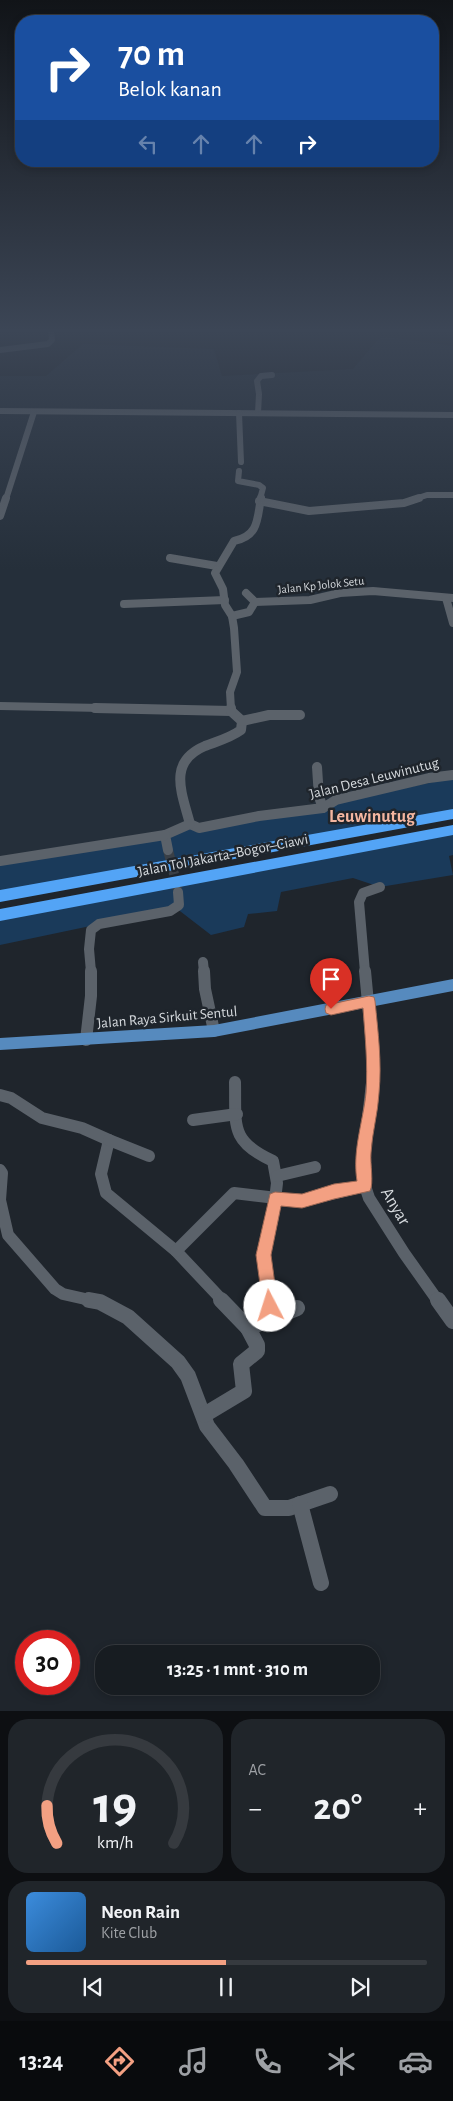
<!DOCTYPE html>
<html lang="id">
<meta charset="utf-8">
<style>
body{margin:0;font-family:"Alegreya Sans",sans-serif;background:#20252a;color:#f1f3f6;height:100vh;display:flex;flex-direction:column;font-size:19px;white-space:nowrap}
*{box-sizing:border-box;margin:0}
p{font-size:16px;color:#9ea1a5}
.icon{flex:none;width:28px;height:28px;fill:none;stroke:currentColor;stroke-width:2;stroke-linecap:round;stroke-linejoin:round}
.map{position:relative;height:1711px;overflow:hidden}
.details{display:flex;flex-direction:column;gap:8px;padding:8px;background:#0d0f12;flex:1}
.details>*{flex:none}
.guide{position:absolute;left:15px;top:15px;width:424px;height:152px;border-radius:20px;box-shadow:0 2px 8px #0003,0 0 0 1px #363a3f;background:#1a4fa0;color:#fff;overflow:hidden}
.speed{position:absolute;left:15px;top:1630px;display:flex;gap:10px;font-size:25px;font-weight:700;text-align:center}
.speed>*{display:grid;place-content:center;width:65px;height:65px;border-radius:50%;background:#171c21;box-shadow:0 2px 8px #0003,0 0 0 1px #363a3f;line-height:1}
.speed .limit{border:8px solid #d22;background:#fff;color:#111}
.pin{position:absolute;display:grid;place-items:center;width:42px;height:42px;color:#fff;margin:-51px -21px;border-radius:50% 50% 50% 0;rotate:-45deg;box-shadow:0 0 5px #0007}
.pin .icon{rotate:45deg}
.me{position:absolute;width:55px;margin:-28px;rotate:355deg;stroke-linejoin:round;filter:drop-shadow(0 0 4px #0008)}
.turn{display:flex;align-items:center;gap:18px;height:105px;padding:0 20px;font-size:22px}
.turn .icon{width:65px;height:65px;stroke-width:2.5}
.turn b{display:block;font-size:35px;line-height:42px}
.lanes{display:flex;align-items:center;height:48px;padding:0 20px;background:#0003;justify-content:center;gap:25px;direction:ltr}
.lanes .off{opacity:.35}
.big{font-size:38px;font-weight:700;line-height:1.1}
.details .widget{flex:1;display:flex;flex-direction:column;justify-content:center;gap:8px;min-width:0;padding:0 18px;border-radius:20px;background:#20252a}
.details .dial{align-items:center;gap:0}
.dial svg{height:130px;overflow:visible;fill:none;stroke:#363a3f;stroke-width:7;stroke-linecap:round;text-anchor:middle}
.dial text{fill:#f1f3f6;stroke:none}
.song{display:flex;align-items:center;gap:15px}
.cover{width:60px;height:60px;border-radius:8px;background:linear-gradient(135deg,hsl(210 70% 55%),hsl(210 70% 35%))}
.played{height:5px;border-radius:2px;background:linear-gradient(90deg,#f3a082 50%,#363a3f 50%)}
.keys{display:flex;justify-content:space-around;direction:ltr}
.heat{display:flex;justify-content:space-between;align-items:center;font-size:28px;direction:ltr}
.details .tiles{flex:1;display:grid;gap:8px;grid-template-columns:1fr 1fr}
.widget:last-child{grid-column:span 2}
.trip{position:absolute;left:95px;top:1645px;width:285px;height:50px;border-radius:20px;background:#171c21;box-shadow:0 2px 8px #0003,0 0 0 1px #363a3f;font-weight:700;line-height:50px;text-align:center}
.menu{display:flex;height:80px;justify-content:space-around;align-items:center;background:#090b0d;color:#9ea1a5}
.menu .icon{width:35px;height:35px}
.menu .current{color:#f3a082}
.menu b{font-size:22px;color:#f1f3f6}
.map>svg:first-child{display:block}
.built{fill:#252f3a}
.green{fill:#1a3a5a}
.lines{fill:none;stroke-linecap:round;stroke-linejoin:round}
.minor-tunnel{stroke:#3a4047;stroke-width:10;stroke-dasharray:10 5;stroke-linecap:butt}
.minor-far4{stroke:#5b626a;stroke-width:6}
.minor-far3{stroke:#5b626a;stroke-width:8}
.minor-far2{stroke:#5b626a;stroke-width:10}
.minor-far1{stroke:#5b626a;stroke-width:12}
.minor{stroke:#5b626a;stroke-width:16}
.major{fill:#568abe;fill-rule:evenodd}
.highway{fill:#53a4f6;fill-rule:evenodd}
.route{fill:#f3a082;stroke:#9e6854}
.labels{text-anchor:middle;stroke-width:5;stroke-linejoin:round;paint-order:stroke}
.far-street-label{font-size:12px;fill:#d6dade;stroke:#1f252c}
.street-label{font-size:15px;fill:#d6dade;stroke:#1f252c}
.quarter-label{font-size:18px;font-weight:bold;fill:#f5b6a0;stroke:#1f252c}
.near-street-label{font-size:18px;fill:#d6dade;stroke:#1f252c}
</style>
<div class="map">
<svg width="453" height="1711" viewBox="0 0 453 1711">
<rect width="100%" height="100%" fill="#1f252c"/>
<polygon class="built" points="381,336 453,346 453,778 192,831 0,861 0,376 46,376 83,344 214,349 222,376 353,369"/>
<g class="green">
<path d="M453 778V814L0 897V860C152 838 302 809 453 778Z"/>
<polygon points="453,830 453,855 449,856 453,875 380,887 353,878 281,892 277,911 248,914 244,927 211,935 176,908 0,945 0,915"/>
</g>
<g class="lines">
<polyline class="minor-tunnel" points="168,850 178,890"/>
<g class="minor-far4">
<polyline points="0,350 48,344 52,340 51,330"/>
<polyline points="0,411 453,415"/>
<polyline points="239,413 241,462"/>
<polyline points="258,413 259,394 257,381 261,376 272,375"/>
<polyline points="239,471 238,481 259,485 263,488 260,499"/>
<polyline points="6,499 34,412"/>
<polyline points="415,499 427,495 453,495"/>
</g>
<g class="minor-far3">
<polyline points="259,501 309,511 404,503 419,498"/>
<polyline points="0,516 6,498"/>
<polyline points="170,558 217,566"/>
<polyline points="246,593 255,602 310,600 340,593 373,591 453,598"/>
<polyline points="446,598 453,623"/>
<polyline points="124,604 225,600"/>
<polyline points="232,616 249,612 255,602"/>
<polyline points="0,706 153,709"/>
<path d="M231 709 230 692 237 672 234 628 232 616 225 605 223 589 215 573 234 541C259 536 257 519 261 498"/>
</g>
<g class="minor-far2">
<path d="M95 708 231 711 242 721 241 730C230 738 218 741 205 746 167 762 182 793 190 824L199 828 259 816 323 808 336 800 429 778 453 775"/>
<polyline points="231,708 231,711"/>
<polyline points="242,721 269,715 300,715"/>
<polyline points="317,767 319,797 323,808"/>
<polyline points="168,850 165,835 190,824"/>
<polyline points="0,861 165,835"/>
<polyline points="203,962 204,972"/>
<polyline points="91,972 89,949 91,930 99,924 170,911 179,905 178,892"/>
<polyline points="365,972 359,902 363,893 380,887"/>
</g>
<g class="minor-far1">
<polyline points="204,971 205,989 214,1031"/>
<polyline points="365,971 374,1066 364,1152 363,1172 365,1186 369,1198 404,1253 438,1301"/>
<polyline points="86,1040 91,996 91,971"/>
<path d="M235 1082C236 1125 229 1141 273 1161L277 1183 273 1217 264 1255 269 1301"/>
<polyline points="0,1095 11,1098 42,1118 82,1128 109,1140 101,1174 106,1193 176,1251 223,1301"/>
<polyline points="193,1120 237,1114"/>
<polyline points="109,1140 149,1156"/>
<polyline points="0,1170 2,1173 0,1200 8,1235 55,1289 63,1294 94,1301"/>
<polyline points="277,1176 315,1167"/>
<polyline points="176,1251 234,1193 302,1201 365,1186"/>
</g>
<g class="minor">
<polyline points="89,1300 100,1302 128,1317 178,1362 188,1376 207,1426 236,1464 265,1508 289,1508 330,1494"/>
<polyline points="221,1300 248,1328 297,1308"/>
<polyline points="269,1300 270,1306"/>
<polyline points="438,1300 453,1321"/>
<polyline points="204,1415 244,1391 241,1364 257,1351 257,1345 248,1328"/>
<polyline points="300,1504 321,1583"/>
</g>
<polygon class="major" points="453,979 453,991 214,1037 0,1050 0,1038 214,1025"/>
<g class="highway">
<polygon points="453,809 453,819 0,902 0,890"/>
<polygon points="453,825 453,835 0,921 0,909"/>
</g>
</g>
<linearGradient id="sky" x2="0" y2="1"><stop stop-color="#111418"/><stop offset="0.58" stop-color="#3c4656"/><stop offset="1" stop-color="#3c4656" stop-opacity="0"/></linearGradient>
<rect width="453" height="570" fill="url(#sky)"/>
<path class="route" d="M369 996 374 997 375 1001C378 1032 382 1062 379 1093 378 1113 372 1133 371 1153 370 1164 374 1183 370 1191L334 1199 302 1208 281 1206 271 1255 278 1306 276 1312 270 1314 265 1312 263 1306 256 1255 270 1194 275 1192 302 1194 334 1184 357 1181C352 1151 363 1122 366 1093 368 1064 365 1036 363 1008L331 1015 326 1013 325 1009 326 1005 331 1004Z"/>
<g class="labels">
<g class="far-street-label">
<text transform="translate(321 585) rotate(-6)" y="4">Jalan Kp Jolok Setu</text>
</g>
<g class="street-label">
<text transform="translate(374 778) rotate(-14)" y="5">Jalan Desa Leuwinutug</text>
<text transform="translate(223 855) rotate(-11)" y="5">Jalan Tol Jakarta–Bogor–Ciawi</text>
<text transform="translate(167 1017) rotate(-5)" y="5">Jalan Raya Sirkuit Sentul</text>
</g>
<g class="quarter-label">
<text x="372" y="822">Leuwinutug</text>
</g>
<g class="near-street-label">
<text transform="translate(396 1206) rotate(59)" y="6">Anyar</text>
</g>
</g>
</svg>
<div class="speed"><div class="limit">30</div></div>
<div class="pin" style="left:331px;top:1009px;background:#d93025"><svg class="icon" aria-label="arrive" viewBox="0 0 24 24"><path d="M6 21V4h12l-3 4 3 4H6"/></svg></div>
<svg class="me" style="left:270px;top:1306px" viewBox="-20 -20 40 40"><circle r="19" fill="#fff"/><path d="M0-13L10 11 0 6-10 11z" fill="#f3a082"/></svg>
<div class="trip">13:25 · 1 mnt · 310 m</div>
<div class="guide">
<div class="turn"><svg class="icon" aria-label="right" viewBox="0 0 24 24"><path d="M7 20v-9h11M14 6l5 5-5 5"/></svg><div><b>70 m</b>Belok kanan</div></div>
<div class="lanes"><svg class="icon off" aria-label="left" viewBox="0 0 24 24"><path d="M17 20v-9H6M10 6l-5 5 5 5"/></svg><svg class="icon off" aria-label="ahead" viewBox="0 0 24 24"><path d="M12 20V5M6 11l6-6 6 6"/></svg><svg class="icon off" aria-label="ahead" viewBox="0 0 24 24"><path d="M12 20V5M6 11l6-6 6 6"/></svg><svg class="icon" aria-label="right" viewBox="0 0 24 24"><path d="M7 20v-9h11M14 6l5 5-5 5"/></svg></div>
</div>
</div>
<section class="details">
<div class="tiles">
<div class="widget dial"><svg viewBox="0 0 100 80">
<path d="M14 69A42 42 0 1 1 86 69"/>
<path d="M14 69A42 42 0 0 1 8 46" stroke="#f3a082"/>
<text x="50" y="56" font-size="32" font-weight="700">19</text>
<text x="50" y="72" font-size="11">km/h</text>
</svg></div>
<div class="widget"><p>AC</p>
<div class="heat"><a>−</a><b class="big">20°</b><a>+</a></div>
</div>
<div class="widget">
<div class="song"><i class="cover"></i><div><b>Neon Rain</b><p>Kite Club</p></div></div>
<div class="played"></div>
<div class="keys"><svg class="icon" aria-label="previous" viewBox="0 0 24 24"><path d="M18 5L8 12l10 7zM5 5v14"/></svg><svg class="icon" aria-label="pause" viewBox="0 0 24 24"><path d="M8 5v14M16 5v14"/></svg><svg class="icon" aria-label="next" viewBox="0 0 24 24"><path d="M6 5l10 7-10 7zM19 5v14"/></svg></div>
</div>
</div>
</section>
<nav class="menu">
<b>13:24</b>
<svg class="icon current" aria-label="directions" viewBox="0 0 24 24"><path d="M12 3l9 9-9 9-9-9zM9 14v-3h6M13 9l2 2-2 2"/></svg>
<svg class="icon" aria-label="music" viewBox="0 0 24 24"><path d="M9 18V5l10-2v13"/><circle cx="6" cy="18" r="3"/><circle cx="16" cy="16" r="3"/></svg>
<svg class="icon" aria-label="phone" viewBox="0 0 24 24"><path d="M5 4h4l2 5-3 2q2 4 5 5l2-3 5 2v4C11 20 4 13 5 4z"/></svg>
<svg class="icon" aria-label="climate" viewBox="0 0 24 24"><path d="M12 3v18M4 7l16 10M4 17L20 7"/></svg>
<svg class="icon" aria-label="car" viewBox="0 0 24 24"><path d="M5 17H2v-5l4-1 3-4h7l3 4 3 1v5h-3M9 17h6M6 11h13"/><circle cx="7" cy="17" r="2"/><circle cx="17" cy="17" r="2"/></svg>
</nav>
